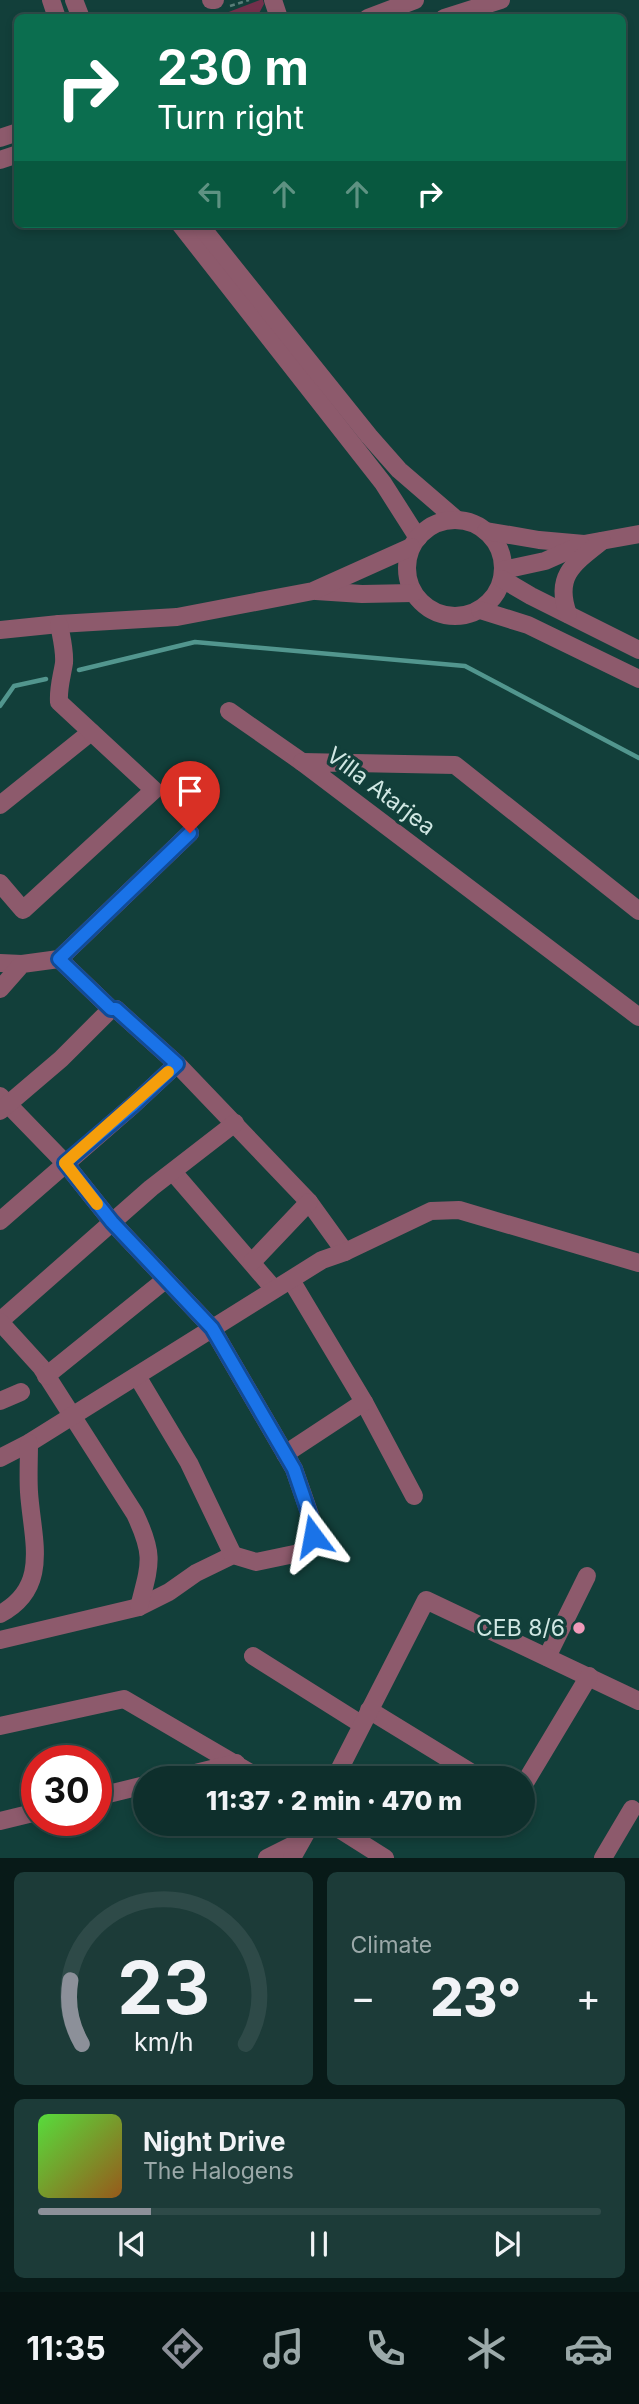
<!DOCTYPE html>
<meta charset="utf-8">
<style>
body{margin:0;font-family:Inter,sans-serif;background:#1c3b38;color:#f1f3f6;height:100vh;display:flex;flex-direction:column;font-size:26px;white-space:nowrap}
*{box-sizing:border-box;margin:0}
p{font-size:23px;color:#9ba9a9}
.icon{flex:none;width:38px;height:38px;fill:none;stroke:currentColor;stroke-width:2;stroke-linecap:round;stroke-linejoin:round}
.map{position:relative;height:1858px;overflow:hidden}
.panel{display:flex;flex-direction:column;gap:14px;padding:14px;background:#081a18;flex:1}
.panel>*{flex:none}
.banner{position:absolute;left:14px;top:14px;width:612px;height:214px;border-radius:10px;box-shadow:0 4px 10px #0003,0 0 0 2px #2e4a48;background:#0b6e4f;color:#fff;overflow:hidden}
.speed{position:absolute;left:21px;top:1745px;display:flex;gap:14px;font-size:35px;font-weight:700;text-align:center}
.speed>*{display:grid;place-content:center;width:91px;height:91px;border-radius:50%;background:#0e2f2c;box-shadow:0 4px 10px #0003,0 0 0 2px #2e4a48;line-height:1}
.speed .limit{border:10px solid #d22;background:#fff;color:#111}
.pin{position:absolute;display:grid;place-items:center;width:60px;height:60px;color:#fff;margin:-72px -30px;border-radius:50% 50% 50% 0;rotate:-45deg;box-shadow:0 0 7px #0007}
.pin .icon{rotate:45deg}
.me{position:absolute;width:77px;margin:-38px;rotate:347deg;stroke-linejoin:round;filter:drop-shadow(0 0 5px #0008)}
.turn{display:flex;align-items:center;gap:24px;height:147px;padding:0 28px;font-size:32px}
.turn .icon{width:91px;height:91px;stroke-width:2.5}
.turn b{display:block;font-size:49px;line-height:60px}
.lanes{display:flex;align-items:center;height:66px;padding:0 28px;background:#0003;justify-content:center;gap:35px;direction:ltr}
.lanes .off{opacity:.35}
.big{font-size:52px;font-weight:800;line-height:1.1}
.panel .tile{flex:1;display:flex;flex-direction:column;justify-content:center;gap:10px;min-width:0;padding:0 24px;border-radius:10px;background:#1c3b38}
.panel .dial{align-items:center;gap:0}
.dial svg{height:182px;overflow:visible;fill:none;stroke:#2e4a48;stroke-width:7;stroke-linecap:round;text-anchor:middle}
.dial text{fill:#f1f3f6;stroke:none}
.song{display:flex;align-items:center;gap:21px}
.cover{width:84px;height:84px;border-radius:10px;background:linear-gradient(135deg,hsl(110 70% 55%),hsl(30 70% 35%))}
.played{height:7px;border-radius:4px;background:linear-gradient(90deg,#8c9099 20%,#2e4a48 20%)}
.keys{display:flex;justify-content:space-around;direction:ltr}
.heat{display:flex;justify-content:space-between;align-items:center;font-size:38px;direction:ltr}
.panel .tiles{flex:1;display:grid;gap:14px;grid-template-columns:1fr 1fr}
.tile:last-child{grid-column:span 2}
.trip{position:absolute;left:133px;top:1766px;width:402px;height:70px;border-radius:35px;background:#0e2f2c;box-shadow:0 4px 10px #0003,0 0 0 2px #2e4a48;font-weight:800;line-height:70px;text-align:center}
.tabs{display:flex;height:112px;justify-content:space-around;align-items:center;background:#061312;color:#9ba9a9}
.tabs .icon{width:49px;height:49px}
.tabs .selected{color:#8c9099}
.tabs b{font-size:32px;color:#f1f3f6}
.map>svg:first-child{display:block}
.green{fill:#72304b}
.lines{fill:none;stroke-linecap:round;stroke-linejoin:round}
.stream{stroke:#52968e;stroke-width:4.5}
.path{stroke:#597e79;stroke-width:2.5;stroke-dasharray:5 3.5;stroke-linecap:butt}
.minor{stroke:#8d5a6c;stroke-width:18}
.route-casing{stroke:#114b97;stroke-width:18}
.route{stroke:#1a73e8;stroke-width:12}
.slow{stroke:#f59e0b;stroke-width:12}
.poi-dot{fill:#ef9ab9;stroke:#123f3a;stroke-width:2.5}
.labels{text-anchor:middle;stroke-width:7;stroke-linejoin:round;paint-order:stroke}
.street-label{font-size:23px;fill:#d0e7e3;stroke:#123f3a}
.poi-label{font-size:23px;fill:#d0e7e3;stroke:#123f3a;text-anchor:end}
</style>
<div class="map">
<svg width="639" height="1858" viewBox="0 0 639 1858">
<rect width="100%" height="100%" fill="#123f3a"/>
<polygon class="green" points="260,0 263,0 264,4 257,17 233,17 227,15 226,13"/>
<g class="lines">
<g class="stream">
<polyline points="79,670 195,642 465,666 639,758"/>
<polyline points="0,706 14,686 46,679"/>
</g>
<polyline class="path" points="230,6 249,0"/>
<g class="minor">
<polyline points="51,0 57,18"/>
<polyline points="74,0 81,18"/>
<polyline points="211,0 215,0"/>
<polyline points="273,0 279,18"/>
<polyline points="368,18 415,0"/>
<polyline points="444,18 501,0"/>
<polyline points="0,138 18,132"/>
<polyline points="0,160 18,154"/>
<polyline points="180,224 383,483 418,538"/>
<polyline points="199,224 369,436 399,470 457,520"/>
<circle cx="455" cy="568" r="48"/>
<polyline points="486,531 539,540 584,544 639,534"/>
<polyline points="503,570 545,561 581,545"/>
<polyline points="502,579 531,596 639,650"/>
<polyline points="316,591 362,594 413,593"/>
<polyline points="480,610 528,625 639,679"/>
<path d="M568 614C554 576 574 563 602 541"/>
<polyline points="0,630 59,624 177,617 313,591 411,547"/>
<polyline points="229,711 302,762"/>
<polyline points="0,805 91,732"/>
<path d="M0 883 23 910 154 790 59 702C58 688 62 676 64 663 65 650 61 636 59 624"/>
<polyline points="639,911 455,765 302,762 639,1017"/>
<polyline points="59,959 111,1009 116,1009 177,1064 309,1202 345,1252"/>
<polyline points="0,963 22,964"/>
<polyline points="0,989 22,964 59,959 190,833"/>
<polyline points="0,1096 65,1163 112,1222 212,1328 294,1469 310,1515 313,1536 299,1553 256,1562 233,1555 196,1573 169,1592 139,1607 0,1640"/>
<polyline points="0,1111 61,1059 111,1009"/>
<polyline points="173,1172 274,1289"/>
<polyline points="0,1221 132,1106 177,1064"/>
<polyline points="252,1262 309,1202"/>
<polyline points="0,1321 151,1188 235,1123"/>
<path d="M0 1322 41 1367 135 1514C155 1556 150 1564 139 1607"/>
<polyline points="46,1376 165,1280"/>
<polyline points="137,1376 189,1463 233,1555"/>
<polyline points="0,1401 21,1392"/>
<polyline points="364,1402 414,1496"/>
<polyline points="285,1454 364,1402 291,1280"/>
<polyline points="0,1458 29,1443 322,1260 345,1252 431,1211 459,1210 639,1263"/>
<path d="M0 1614C51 1587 32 1539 29 1492 28 1476 29 1459 29 1443"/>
<polyline points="253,1656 361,1724"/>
<polyline points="547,1657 587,1576"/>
<polyline points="369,1710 480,1778"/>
<polyline points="0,1726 124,1699 259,1778"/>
<polyline points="175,1778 236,1763"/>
<polyline points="335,1778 426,1600 639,1701"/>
<polyline points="523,1786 589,1676"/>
<polyline points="96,1797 145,1785"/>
<polyline points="0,1821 37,1812"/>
<polyline points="331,1824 385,1858"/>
<polyline points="267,1858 301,1841"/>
<polyline points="292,1858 311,1824"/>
<polyline points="603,1858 632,1809"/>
</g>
</g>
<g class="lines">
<g class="route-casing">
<polyline id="route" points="190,833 59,959 111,1009 116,1009 177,1064 132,1106 65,1163 112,1222 212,1328 294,1469 310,1516 313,1536"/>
</g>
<use href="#route" class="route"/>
<polyline class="slow" points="97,1204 65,1163 168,1072"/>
</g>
<circle class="poi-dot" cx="579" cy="1628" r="7"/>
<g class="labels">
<g class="street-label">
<text transform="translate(381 791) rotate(37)" y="8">Villa Atarjea</text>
</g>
<g class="poi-label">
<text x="565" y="1636">CEB 8/6</text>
</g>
</g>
</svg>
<div class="speed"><div class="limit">30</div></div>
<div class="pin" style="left:190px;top:833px;background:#d93025"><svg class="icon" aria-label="arrive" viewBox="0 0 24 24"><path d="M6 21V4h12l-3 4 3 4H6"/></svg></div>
<svg class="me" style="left:313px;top:1536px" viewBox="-20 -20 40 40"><path d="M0-17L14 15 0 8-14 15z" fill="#1a73e8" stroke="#fff" stroke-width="4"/></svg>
<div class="trip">11:37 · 2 min · 470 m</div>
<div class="banner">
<div class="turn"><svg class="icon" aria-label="right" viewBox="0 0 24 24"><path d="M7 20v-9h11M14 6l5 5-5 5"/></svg><div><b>230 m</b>Turn right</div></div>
<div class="lanes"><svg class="icon off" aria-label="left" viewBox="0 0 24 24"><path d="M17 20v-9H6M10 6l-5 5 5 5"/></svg><svg class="icon off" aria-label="ahead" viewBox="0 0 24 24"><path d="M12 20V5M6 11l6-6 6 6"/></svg><svg class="icon off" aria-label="ahead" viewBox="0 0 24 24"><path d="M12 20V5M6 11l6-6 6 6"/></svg><svg class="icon" aria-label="right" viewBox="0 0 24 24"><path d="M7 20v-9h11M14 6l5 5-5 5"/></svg></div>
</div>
</div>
<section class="panel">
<div class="tiles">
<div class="tile dial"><svg viewBox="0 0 100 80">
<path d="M14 69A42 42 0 1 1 86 69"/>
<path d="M14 69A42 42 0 0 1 9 41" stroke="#8c9099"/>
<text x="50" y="56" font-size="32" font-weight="700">23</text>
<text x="50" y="72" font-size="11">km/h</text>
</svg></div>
<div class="tile"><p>Climate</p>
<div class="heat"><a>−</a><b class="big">23°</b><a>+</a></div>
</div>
<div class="tile">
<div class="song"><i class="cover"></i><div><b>Night Drive</b><p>The Halogens</p></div></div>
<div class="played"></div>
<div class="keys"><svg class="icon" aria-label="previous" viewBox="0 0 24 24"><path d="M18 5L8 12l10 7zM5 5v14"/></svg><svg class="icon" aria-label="pause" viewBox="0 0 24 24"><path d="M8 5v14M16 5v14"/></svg><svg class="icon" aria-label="next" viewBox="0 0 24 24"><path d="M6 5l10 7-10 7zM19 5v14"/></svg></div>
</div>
</div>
</section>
<nav class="tabs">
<b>11:35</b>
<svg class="icon selected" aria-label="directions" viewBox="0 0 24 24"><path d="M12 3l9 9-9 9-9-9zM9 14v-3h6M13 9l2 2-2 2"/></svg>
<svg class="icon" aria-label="music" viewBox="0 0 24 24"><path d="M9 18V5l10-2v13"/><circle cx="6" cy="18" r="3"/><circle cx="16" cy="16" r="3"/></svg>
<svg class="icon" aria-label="phone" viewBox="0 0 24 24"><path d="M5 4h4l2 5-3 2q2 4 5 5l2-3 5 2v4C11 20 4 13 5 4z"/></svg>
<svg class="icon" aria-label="climate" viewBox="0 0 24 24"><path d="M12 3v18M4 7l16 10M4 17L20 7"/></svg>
<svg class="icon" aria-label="car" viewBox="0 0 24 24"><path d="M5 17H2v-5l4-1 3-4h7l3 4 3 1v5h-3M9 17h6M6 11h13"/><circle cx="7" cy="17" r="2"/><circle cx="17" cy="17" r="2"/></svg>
</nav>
